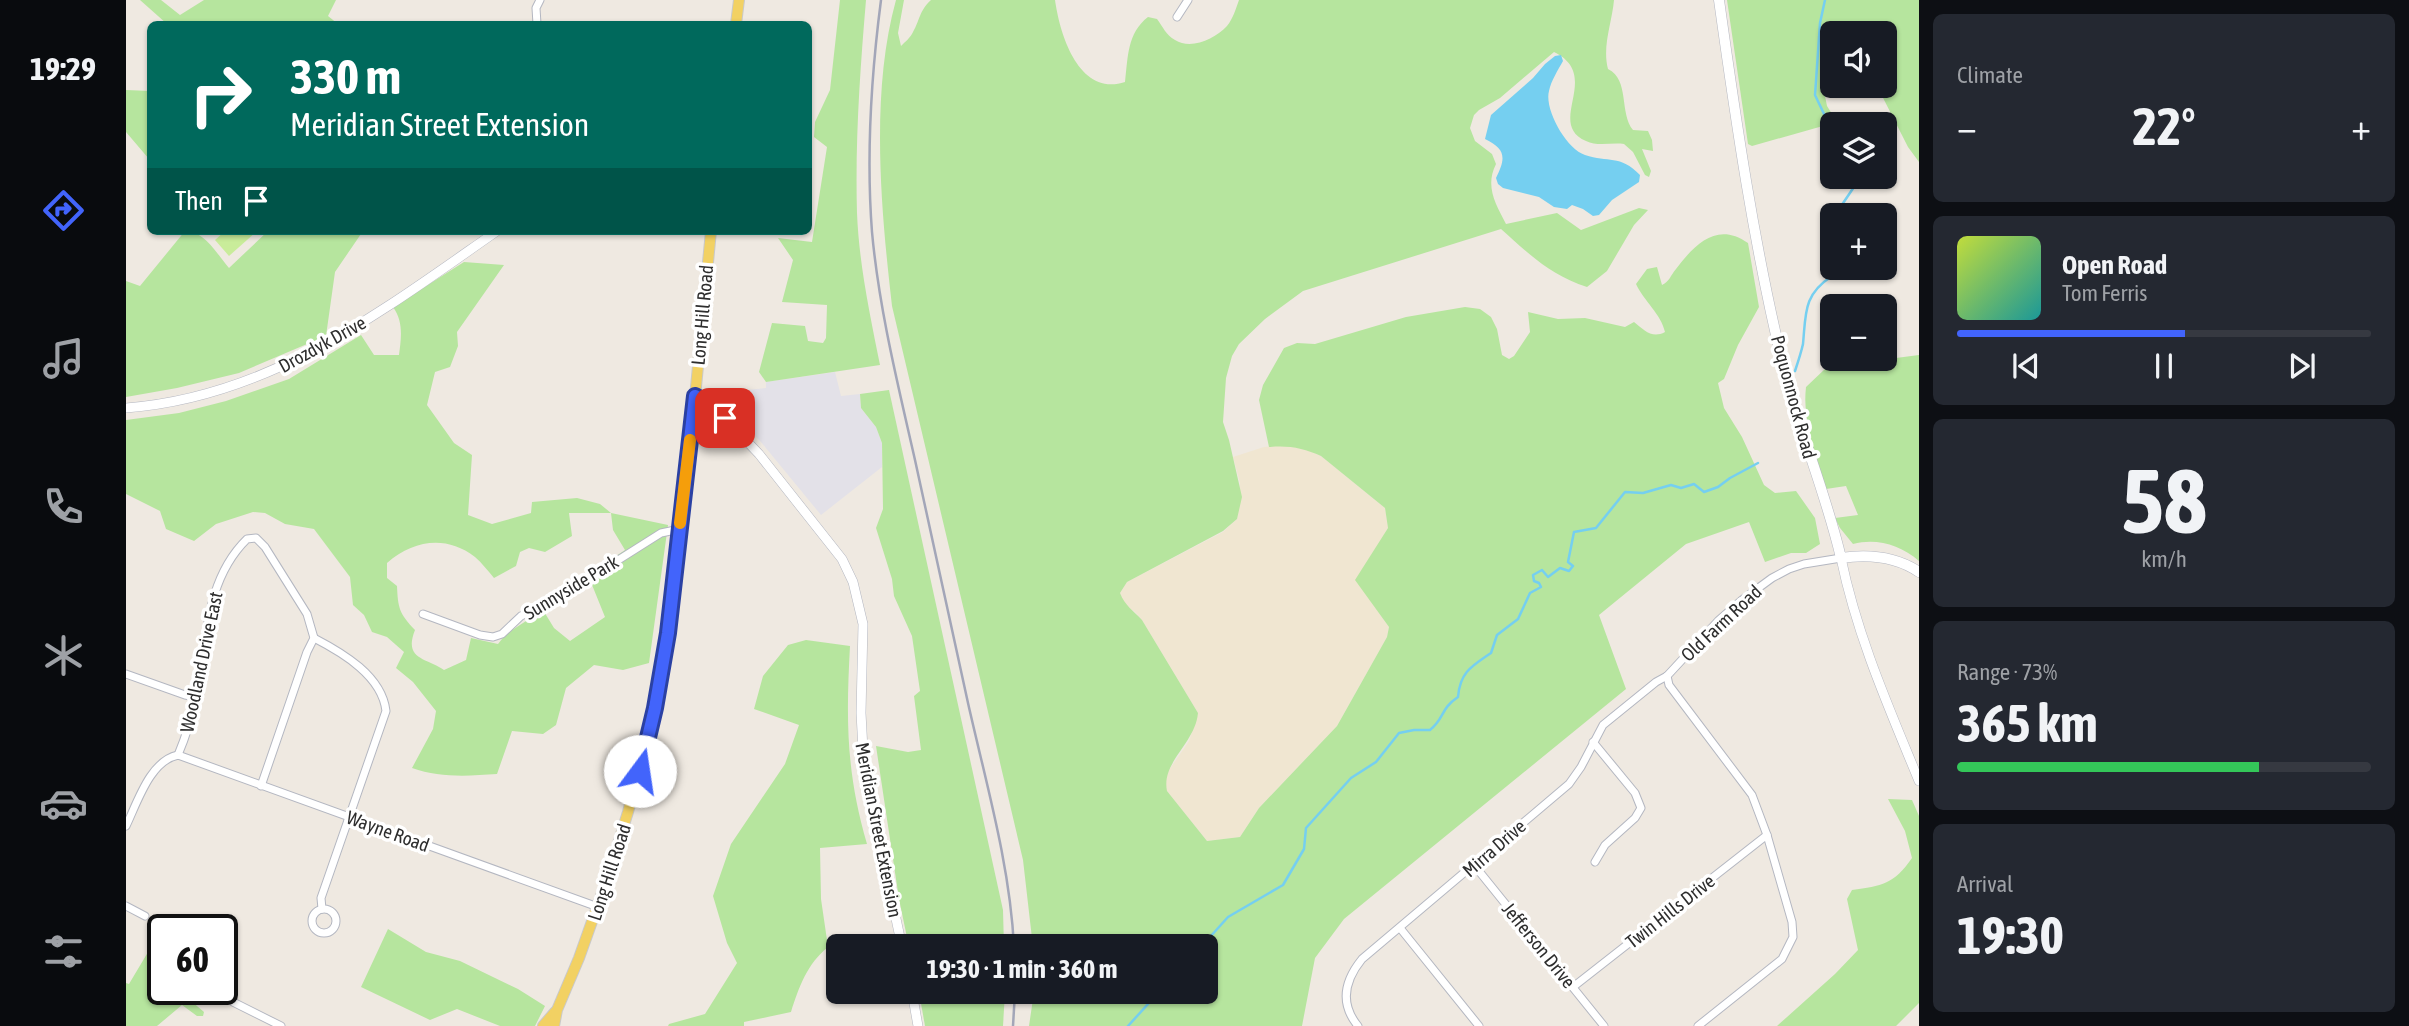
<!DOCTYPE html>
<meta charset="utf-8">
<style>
body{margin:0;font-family:"Asap Condensed",sans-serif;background:#242831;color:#f1f3f6;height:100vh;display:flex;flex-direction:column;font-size:26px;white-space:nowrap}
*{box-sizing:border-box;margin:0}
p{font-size:23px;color:#9ea1a6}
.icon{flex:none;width:38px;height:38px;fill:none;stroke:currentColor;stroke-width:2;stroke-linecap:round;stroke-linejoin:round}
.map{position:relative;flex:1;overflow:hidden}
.panel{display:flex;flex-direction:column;gap:14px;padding:14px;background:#0d0f14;width:490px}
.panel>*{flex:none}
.banner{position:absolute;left:21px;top:21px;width:665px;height:214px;border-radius:10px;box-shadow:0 2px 5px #0004;background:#00695c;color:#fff;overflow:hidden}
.controls{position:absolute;left:1694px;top:21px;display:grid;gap:14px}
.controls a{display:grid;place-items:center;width:77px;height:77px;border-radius:10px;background:#171b24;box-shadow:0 2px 5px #0004;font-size:35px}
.speed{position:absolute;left:21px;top:914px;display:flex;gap:14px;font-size:35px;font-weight:700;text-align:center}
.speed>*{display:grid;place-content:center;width:91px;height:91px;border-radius:50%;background:#171b24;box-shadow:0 2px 5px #0004;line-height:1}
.speed .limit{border:4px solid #111;border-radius:10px;background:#fff;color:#111}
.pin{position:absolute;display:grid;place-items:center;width:60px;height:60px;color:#fff;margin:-30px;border-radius:14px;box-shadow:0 4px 10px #0006}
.me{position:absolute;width:77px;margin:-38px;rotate:14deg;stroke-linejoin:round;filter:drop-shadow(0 0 5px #0008)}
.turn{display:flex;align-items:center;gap:24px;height:147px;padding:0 28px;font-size:32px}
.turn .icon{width:91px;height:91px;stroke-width:2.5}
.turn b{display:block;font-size:49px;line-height:60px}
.then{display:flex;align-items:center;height:66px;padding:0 28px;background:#0003;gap:14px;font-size:26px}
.big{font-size:52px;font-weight:700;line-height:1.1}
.panel .card{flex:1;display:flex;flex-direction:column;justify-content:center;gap:10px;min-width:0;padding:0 24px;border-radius:10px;background:#242831}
.panel .dial{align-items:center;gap:0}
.dial b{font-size:91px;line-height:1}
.song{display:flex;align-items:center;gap:21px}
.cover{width:84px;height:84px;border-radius:10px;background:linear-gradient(135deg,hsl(70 70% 55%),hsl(180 70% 35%))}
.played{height:7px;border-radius:4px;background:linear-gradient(90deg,#4264fb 55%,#363941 55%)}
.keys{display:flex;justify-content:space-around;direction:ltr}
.heat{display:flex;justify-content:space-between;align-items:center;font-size:38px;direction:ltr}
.charge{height:10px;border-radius:5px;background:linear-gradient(90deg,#34c759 73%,#363941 0)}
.trip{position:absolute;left:700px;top:934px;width:392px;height:70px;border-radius:10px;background:#171b24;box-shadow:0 2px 5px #0004;font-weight:700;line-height:70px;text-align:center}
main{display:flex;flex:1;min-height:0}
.tabs{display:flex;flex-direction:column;width:126px;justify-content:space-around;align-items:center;background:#090b0e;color:#9ea1a6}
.tabs .icon{width:49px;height:49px}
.tabs .selected{color:#4264fb}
.tabs b{font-size:32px;color:#f1f3f6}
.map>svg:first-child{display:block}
.industrial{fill:#e3e1e8}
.education{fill:#f0e6d1}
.green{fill:#b6e59e;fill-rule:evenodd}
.pitch{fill:#c9ec9a}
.water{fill:#75cff0}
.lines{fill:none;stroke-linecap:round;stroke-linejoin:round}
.stream{stroke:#75cff0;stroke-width:2.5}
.minor-casing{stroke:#b4b7c1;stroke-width:9}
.tertiary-casing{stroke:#b4b7c1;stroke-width:10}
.secondary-casing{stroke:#b4b7c1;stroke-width:11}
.primary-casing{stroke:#c9c9c9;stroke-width:12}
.minor{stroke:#fff;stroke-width:7}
.tertiary{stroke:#fff;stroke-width:9}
.secondary{stroke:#fff;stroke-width:10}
.primary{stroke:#f2d163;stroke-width:10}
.rail{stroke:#a3a6b8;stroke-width:2.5}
.route-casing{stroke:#2b41a3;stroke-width:18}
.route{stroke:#4264fb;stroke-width:12}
.slow{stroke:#f59e0b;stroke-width:12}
.labels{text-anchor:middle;stroke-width:7;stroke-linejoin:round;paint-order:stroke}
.street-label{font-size:19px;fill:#2e2e2e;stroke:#fff}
</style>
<main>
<nav class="tabs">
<b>19:29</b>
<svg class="icon selected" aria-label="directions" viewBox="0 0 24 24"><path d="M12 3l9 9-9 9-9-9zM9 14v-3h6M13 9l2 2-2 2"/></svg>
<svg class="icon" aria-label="music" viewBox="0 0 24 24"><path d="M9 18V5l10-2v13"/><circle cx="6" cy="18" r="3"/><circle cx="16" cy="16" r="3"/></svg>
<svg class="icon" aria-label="phone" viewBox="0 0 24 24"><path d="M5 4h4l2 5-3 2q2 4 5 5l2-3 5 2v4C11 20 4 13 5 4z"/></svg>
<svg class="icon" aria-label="climate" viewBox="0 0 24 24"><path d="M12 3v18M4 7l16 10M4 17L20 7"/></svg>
<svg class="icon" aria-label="car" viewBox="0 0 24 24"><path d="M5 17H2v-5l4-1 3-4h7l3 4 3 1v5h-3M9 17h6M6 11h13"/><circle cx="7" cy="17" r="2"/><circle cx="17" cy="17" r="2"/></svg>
<svg class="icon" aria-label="filters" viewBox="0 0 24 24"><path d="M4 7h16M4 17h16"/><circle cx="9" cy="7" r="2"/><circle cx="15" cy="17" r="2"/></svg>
</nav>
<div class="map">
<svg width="1793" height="1026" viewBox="0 0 1793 1026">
<rect width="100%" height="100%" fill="#efe9e1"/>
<polygon class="industrial" points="709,372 715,396 734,394 735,408 750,427 756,443 756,467 695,515 635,442 603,409 602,392 640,388 640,382"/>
<polygon class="education" points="1160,445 1184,451 1195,456 1259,508 1262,528 1230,580 1263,627 1261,637 1211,726 1133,808 1114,837 1081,841 1041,791 1039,781 1043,770 1063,741 1072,713 1016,620 1008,611 999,606 994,593 1001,582 1097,532 1111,519 1114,483 1107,457 1138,447"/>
<g class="green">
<polygon points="14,0 35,0 54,15 78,0 210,0 202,16 212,24 41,24"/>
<path d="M714 0H740C734 71 729 142 731 213 733 264 744 315 754 365L640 382 633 372 646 323 679 326 682 341 697 343 700 338 701 305 656 302 667 260 652 238 686 242 701 147 688 137 689 122 704 90Z"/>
<path d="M770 0H778L772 33 775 46C779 42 785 37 787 32 794 20 793 11 805 0H929C934 35 953 97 999 82 1002 58 1001 33 1022 17L1031 19C1037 27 1040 35 1049 40 1065 50 1089 39 1101 26 1107 19 1110 8 1113 0H1488C1486 23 1476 46 1482 69 1504 80 1493 113 1507 130L1522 131 1526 140 1527 151 1516 149 1525 171 1523 177 1519 175 1507 152 1498 144C1486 142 1472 147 1460 141 1419 123 1477 76 1428 52L1374 98 1353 110 1348 115 1344 128 1349 141 1366 154 1370 164C1359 186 1369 203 1380 224L1431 213 1455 230 1513 208 1522 210 1508 225 1481 271 1461 287C1424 275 1403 254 1375 229L1177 291 1139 319 1113 344 1106 356 1100 378 1097 422 1103 440 1116 497 1111 519 1097 531 1001 582 994 593C999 606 1007 610 1016 620L1072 713C1069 744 1035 762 1041 791L1081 841 1114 837 1133 808 1211 726 1261 637 1263 627 1229 580 1262 528 1259 508 1195 456C1178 448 1162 445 1143 447L1133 400 1137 385 1158 348 1171 343 1189 344 1280 317 1339 307 1354 309 1365 317 1371 329 1376 355 1383 359 1388 356 1404 332 1402 312 1432 319 1459 318 1499 327 1508 322C1518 330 1526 339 1539 332 1535 314 1518 301 1510 284L1521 269 1531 267 1536 285C1544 281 1544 276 1550 269 1569 244 1591 221 1622 243L1633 307 1612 345 1598 379 1592 383 1598 408 1616 437 1638 485 1649 493 1670 491 1689 518 1694 544 1680 553H1665L1639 562 1623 522 1560 544 1473 615 1500 689 1218 919 1189 958 1176 1026H903L908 992H1080V947H907L897 860 766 306C755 210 744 94 770 0Z"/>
<polygon points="1601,0 1793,0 1793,162 1782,147 1751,86 1759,86 1759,33 1732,33 1731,31 1727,33 1706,33 1706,82 1699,96 1701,106 1711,122 1626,146 1622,144"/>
<polygon points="0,90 24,91 24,169 23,159 0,132"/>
<path d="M59 231C79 231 91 254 103 268L142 231H237L209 272 200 336 113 373 51 388 0 397V281L14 286Z"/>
<path d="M338 262 378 265 331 332 332 346 324 367 309 372 301 405 328 443 346 455 342 515 366 524 405 513 406 502 451 498 474 504 485 513 542 525 523 663 497 670 468 665 440 688 430 725 417 734 386 731 371 774C342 776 314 778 286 768L307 729 310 711 287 682 270 668 278 652 261 637 246 632 238 615 227 605 224 577 188 529 159 524 139 513 127 512 90 524 68 541 40 529 34 511 0 494V420L53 413 100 401 163 379 235 335 248 355H273C275 339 278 322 267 307ZM443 513H485L487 530 499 550 462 575 479 617 444 641 428 628 417 610 380 634 372 644 345 638 340 660 318 670C301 658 277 660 289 630 273 613 272 608 271 586L261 578V563C288 540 320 535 349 557 356 563 362 571 368 578L390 566 394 552 403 548 419 552 446 536Z"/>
<path d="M1793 355V561C1774 545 1751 538 1727 544L1714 528 1709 518 1732 515 1720 486 1700 489C1690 455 1676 423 1680 387L1700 368 1709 364 1735 359 1770 358Z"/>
<polygon points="763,390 877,910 878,947 783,947 773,899 750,746 782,752 795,750 788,696 794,691 786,636 768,596 766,579 750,528 757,509 756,443 750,427 735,408 734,394"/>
<path d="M680 640 724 646C720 720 720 772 741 844L694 848 695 899 702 947C681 964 673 987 665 1012L618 1022V1026H542L543 1024 579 1014 611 963 601 943 587 896 605 844 659 764 673 725 628 709 637 676 662 645Z"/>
<path d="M1762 799 1786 800 1793 816V1003L1770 1026H1651L1709 974 1732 950 1721 899 1726 890C1756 886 1768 884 1786 858L1779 831Z"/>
<polygon points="262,929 300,952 334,961 392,989 419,1006 409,1026 374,1026 331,1009 304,1020 235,987"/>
<polygon points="34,932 37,936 37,989 51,989 78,1012 77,1016 71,1016 56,1005 31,1026 0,1026 0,983 3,984"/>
<polygon points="793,992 879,992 877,1026 799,1026"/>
</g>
<polygon class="pitch" points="99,231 131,231 103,256 89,240"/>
<path class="water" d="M1435 55 1437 61C1432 70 1425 81 1423 91 1418 109 1440 149 1459 155 1482 163 1494 154 1514 175L1513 182 1486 200 1473 215 1467 216 1457 209 1446 205 1441 209 1428 207 1413 197 1377 188 1372 184 1370 178C1380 158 1380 149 1359 139L1365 115 1407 78 1419 64 1429 56Z"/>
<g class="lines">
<g class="stream">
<polyline points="1699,0 1694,23 1689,95 1699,116 1708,124"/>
<polyline points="1709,215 1730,184 1730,177"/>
<path d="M1669 371C1672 362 1675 353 1677 344 1680 313 1677 295 1706 276L1697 234 1706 219"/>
<path d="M1075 947 1102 917 1157 885 1178 849 1180 828 1225 778 1250 762 1273 733 1288 730H1304C1319 718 1314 709 1332 697 1334 672 1346 666 1365 653L1371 635 1392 619 1404 593 1415 587 1413 583 1408 581 1407 575 1416 570 1422 577 1434 568 1443 571 1447 566 1442 562 1448 532 1470 528 1499 492 1517 493 1545 485 1555 488 1568 484 1578 492 1592 487 1604 478 1632 463"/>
<polyline points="1002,1026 1033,992"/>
</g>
<g class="minor-casing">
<g id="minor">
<polyline points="1051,17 1062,0"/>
<polyline points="411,24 410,8 414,0"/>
<polyline points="297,614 354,635 367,637 376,634 395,616 437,595 535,533 554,529"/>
<path d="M188 638C217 653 256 676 260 711L195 898 196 909"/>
<polyline points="0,674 59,695 70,697"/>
<polyline points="1541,676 1543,685 1626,795 1641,835 1666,922 1667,937 1656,959 1572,1026"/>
<polyline points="1467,742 1509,793 1515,808 1509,818 1479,845 1469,862"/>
<path d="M52 755C60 736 66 717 70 697 81 643 78 581 121 539L130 538 139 547 181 614 188 638 181 652 135 786"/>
<polyline points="52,755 472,907"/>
<path d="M0 826C12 801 24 761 52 755"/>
<polyline points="1348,865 1478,1026"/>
<polyline points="0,906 19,916"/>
<circle cx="198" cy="921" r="12"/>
<polyline points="1274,928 1353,1026"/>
<polyline points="1447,987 1641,835"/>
<polyline points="107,1002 155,1026"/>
<path d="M1232 1026C1213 1003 1219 980 1236 959L1443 784 1455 767 1477 725 1530 682 1541 676 1592 621 1616 600 1646 578 1663 569 1678 564 1715 558"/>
</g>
</g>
<g class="tertiary-casing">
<g id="tertiary">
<polyline points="569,396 589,408 633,454 716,559 727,582 737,624 735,713 738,768 776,947"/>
<path d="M0 408C145 397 256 311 371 231"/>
<path d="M1715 558C1731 636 1763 708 1793 781"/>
<polyline points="786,992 792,1026"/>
</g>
</g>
<g class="secondary-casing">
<path id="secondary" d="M1593 0C1610 122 1628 246 1657 365 1673 431 1700 493 1715 558 1742 554 1769 556 1793 572"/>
</g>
<g class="primary-casing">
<g id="primary">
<polyline points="610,24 613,0"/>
<polyline points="417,1026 429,1012"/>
<polyline points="428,1026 431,1010 453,958 480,882 502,812 529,708 542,633 567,418 585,231"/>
</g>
</g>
<use href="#minor" class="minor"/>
<use href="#tertiary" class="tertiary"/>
<use href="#secondary" class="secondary"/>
<use href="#primary" class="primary"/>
<g class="rail">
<path d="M755 0C745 77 740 154 746 232 753 309 772 385 789 460 807 541 824 622 842 703 860 783 884 865 888 947"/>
<polyline points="887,1026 889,992"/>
</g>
</g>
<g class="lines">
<g class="route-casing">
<polyline id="route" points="514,771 529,708 542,633 569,396 589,408 599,418"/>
</g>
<use href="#route" class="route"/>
<polyline class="slow" points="554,523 564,440"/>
</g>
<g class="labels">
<g class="street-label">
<text transform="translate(576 315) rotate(-85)" y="7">Long Hill Road</text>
<text transform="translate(196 344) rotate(-29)" y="7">Drozdyk Drive</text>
<text transform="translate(1668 397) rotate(75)" y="7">Poquonnock Road</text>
<text transform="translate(445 587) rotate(-31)" y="7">Sunnyside Park</text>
<text transform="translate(1595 623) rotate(-43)" y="7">Old Farm Road</text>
<text transform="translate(75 662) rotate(-78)" y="7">Woodland Drive East</text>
<text transform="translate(753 830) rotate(79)" y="7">Meridian Street Extension</text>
<text transform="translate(262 831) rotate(20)" y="7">Wayne Road</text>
<text transform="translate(1368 848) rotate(-41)" y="7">Mirra Drive</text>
<text transform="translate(483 872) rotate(-72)" y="7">Long Hill Road</text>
<text transform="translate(1544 911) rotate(-38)" y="7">Twin Hills Drive</text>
<text transform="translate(1413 945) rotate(51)" y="7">Jefferson Drive</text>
</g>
</g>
</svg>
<div class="controls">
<a><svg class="icon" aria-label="sound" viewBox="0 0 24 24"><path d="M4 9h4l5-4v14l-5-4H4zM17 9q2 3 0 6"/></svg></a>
<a><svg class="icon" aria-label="layers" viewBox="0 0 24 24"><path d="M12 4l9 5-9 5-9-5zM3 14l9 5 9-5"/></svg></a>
<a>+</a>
<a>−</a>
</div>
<div class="speed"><div class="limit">60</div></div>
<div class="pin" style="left:599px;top:418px;background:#d93025"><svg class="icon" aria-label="arrive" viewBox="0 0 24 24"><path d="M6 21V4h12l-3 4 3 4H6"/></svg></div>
<svg class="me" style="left:514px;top:771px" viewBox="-20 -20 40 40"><circle r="19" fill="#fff"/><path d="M0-13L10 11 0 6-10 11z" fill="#4264fb"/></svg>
<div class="trip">19:30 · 1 min · 360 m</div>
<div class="banner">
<div class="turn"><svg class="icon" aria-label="right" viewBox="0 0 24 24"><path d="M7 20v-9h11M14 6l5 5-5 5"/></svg><div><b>330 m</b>Meridian Street Extension</div></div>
<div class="then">Then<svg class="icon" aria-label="arrive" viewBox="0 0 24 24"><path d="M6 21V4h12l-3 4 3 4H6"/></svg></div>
</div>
</div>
<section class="panel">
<div class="card"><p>Climate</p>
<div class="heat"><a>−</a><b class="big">22°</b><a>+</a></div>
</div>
<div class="card">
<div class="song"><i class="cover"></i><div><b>Open Road</b><p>Tom Ferris</p></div></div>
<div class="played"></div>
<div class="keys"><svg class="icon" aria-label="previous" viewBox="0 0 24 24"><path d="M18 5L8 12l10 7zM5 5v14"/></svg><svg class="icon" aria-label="pause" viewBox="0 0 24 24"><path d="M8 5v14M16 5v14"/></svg><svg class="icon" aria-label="next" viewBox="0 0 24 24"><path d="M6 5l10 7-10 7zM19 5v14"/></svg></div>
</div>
<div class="card dial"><b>58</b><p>km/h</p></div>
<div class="card"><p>Range · 73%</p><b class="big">365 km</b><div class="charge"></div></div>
<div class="card"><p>Arrival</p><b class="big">19:30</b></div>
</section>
</main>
